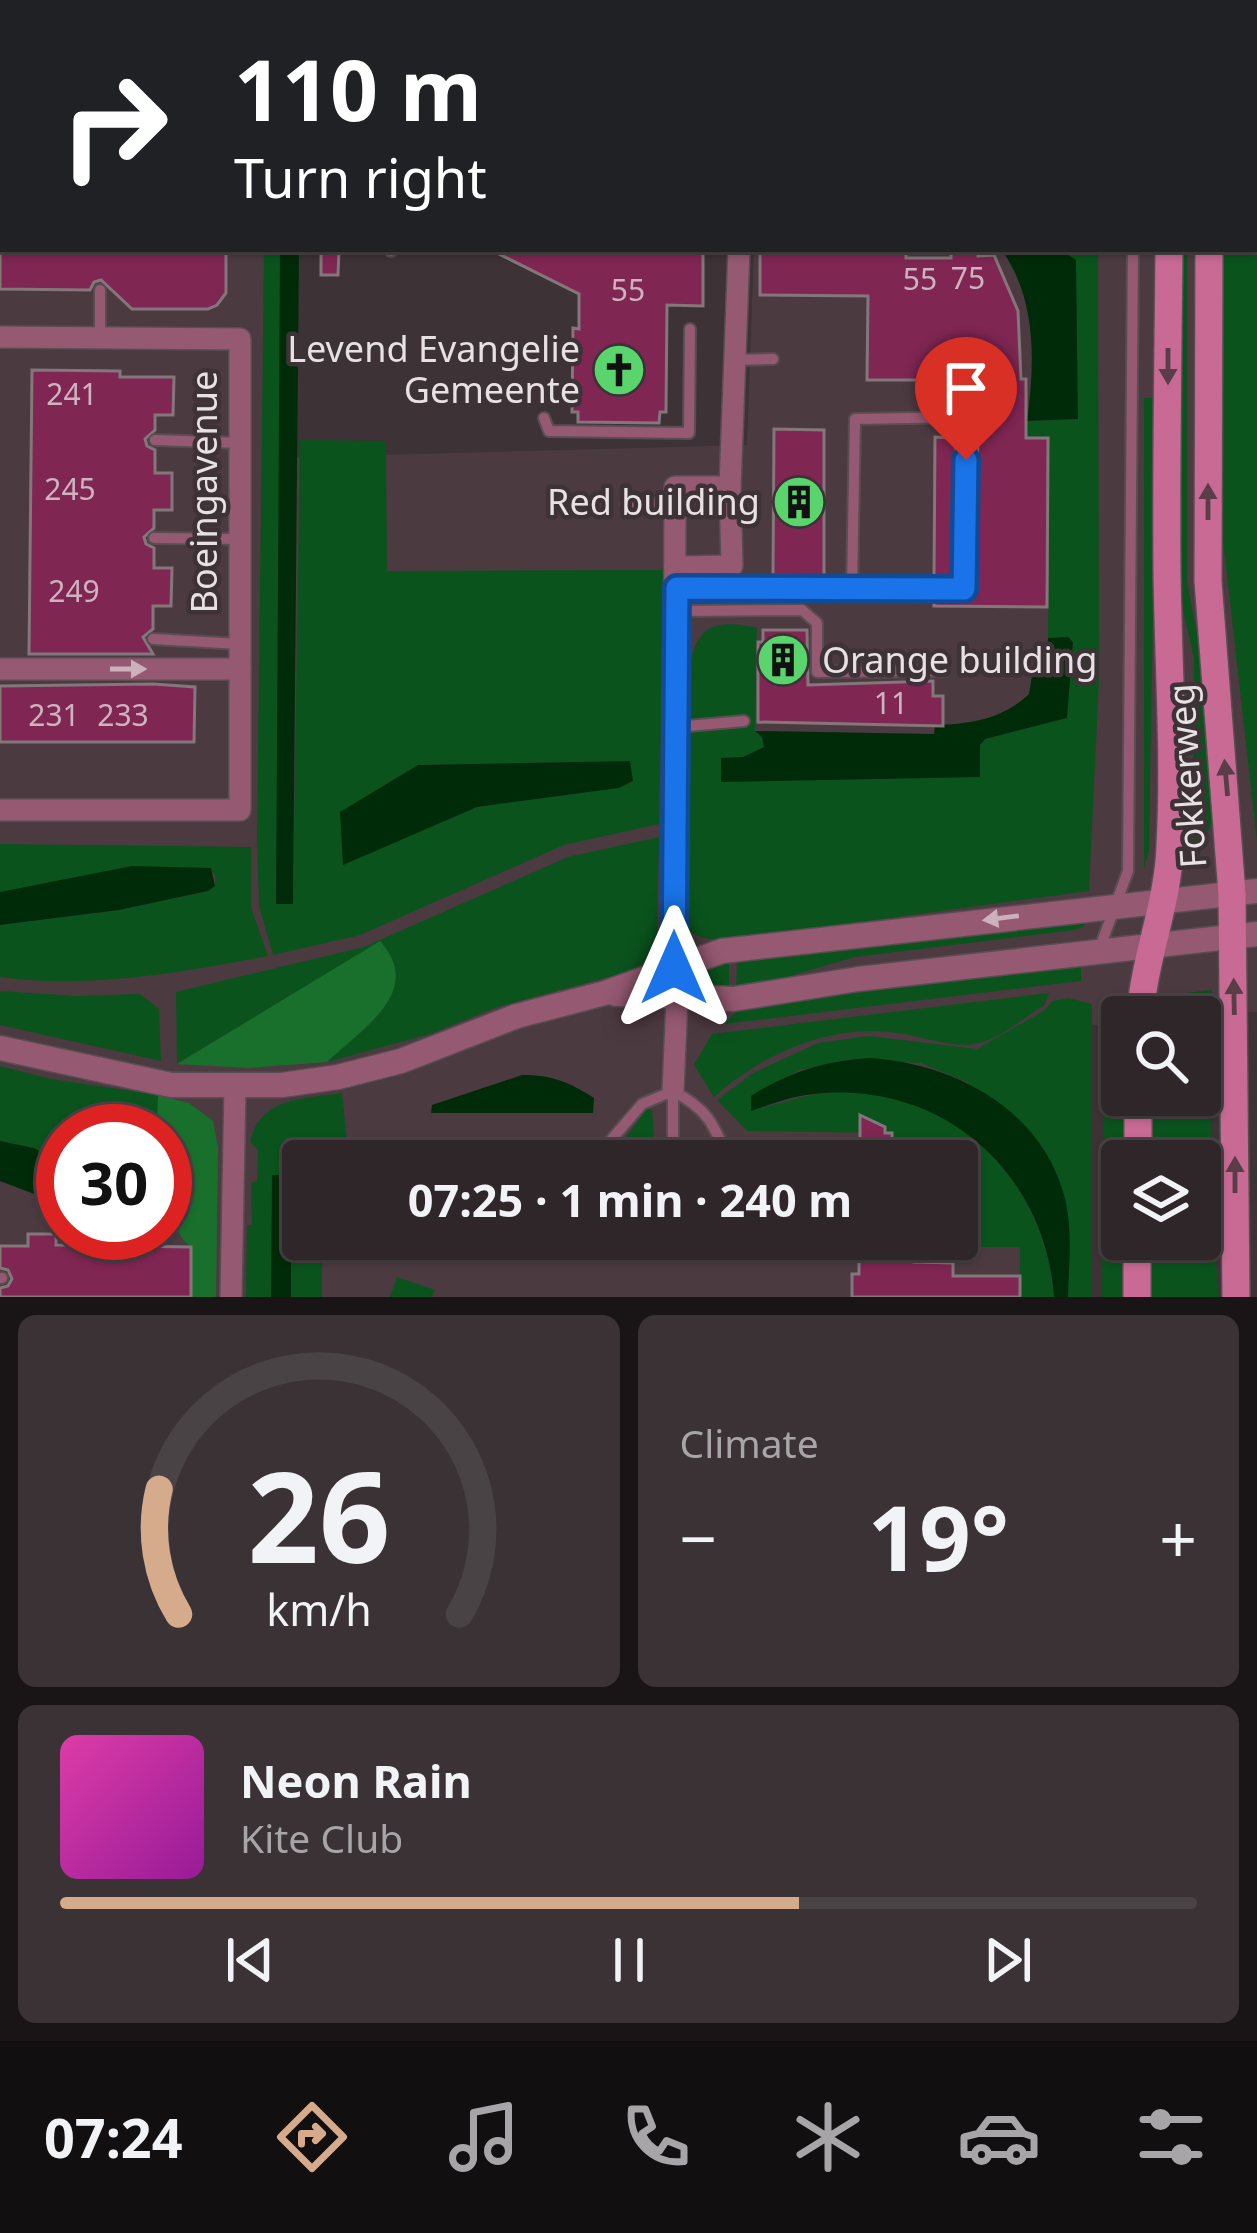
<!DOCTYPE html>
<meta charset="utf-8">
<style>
body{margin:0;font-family:"Noto Sans",sans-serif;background:#3a3234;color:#f1f3f6;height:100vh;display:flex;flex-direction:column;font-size:45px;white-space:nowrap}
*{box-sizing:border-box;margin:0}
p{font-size:39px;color:#a7a5a8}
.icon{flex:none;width:66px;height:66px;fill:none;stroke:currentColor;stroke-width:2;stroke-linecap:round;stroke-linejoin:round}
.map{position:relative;height:1297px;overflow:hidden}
.sheet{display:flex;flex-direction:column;gap:18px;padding:18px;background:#191516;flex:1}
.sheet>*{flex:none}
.banner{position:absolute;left:0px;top:0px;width:1257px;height:252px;box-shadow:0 3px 9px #0004,0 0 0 3px #494345;background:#202124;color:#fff;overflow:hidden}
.buttons{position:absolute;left:1101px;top:996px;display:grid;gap:24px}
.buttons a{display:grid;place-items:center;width:120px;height:120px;border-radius:12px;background:#2e2628;box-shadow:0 3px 9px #0004,0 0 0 3px #494345;font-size:60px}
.speed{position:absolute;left:36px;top:1104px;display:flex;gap:24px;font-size:60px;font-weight:700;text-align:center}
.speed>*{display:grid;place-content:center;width:156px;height:156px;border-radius:50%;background:#2e2628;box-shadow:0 3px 9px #0004,0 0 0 3px #494345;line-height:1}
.speed .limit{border:18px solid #d22;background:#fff;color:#111}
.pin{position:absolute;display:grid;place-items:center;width:102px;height:102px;color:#fff;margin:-123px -51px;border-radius:50% 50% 50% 0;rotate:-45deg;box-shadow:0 0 12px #0007}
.pin .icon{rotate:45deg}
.me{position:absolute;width:132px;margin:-66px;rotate:0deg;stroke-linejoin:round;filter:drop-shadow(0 0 9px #0008)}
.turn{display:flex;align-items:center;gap:42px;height:252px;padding:0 36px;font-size:54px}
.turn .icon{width:156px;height:156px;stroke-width:2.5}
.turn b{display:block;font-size:84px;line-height:102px}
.big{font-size:90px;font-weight:700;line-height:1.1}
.sheet .tile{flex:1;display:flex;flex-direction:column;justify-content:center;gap:18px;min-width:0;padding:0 42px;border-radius:18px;background:#3a3234}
.sheet .dial{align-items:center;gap:0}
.dial svg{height:312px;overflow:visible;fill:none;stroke:#494345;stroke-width:7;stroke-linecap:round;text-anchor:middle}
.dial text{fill:#f1f3f6;stroke:none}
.song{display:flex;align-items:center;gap:36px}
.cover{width:144px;height:144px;border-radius:18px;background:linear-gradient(135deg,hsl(320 70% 55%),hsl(300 70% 35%))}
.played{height:12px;border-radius:6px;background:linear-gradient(90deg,#d6ab8b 65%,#494345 65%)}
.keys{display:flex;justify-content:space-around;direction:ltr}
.heat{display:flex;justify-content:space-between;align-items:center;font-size:66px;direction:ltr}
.sheet .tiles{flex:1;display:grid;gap:18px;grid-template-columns:1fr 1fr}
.tile:last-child{grid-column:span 2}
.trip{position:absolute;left:282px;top:1140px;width:696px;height:120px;border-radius:12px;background:#2e2628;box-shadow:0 3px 9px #0004,0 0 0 3px #494345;font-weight:700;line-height:120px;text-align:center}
.dock{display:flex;height:192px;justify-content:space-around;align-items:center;background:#120f10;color:#a7a5a8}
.dock .icon{width:84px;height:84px}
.dock .active{color:#d6ab8b}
.dock b{font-size:54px;color:#f1f3f6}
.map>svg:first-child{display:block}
.built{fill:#4c3a41;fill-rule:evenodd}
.green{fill:#0a531d;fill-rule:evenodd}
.forest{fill:#19702d}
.water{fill:#002b08}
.building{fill:#7f2653;stroke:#84777c;stroke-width:3}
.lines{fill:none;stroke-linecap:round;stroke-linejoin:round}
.service-casing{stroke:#584e52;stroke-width:14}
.minor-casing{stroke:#584e52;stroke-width:24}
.tertiary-casing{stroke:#584e52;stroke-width:27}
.secondary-casing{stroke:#584e52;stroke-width:30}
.primary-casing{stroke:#584e52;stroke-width:33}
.service{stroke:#955972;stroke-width:10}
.minor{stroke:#955972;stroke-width:21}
.tertiary{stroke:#955972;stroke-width:24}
.secondary{stroke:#c86a94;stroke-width:27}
.primary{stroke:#f076ae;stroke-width:30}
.oneway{fill:#593d49}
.oneway2{fill:#cbb1bc}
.route-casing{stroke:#114b97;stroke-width:30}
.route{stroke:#1a73e8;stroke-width:21}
.labels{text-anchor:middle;stroke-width:9;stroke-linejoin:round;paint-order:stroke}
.number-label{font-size:30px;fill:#ceb2c0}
.poi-label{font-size:36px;fill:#e8e1e4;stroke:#3d3236;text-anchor:end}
.street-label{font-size:36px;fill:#e8e1e4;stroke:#3d3236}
</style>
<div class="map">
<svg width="1257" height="1297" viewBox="0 0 1257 1297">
<rect width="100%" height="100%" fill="#3d3236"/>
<path class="built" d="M0 174 3 249H264L269 458 747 445 754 249H1254L1257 190V1012L1122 1017V1023L1066 1027 1062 1297H0ZM63 1131H165V1233H63ZM303 1161H957V1239H303Z"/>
<g class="green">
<polygon points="0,0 413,0 0,3"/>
<polygon points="1254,165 1257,165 1257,841 1219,504 1221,249 1254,249"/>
<path d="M264 249H280L293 903 300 440 386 441 387 571 664 570 659 824 564 845 360 935 273 955 259 906 257 839ZM630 761 633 781 618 788 477 807 343 864 418 765Z"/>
<path d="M1048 249H1098L1099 679 1089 891 741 938C722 938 697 944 685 926L689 678C693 630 708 617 757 628L755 731 762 737 764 747 743 757 899 776 979 777 980 745 985 739 1066 718 1073 642 1067 637 1048 638 1050 437 1026 436 1027 421 1078 419 1070 254Z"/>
<polygon points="1180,249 1187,249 1187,581 1202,661 1213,818 1198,859 1193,843 1194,659 1179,591"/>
<polygon points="1144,398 1153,398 1153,422 1156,423 1149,850 1144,869"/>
<polygon points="659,837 657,939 652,954 638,969 497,1007 430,1034 327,1062 373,1019 381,941 177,1064 176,992 364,947 568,857"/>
<path d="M0 844 251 847V907L268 956C178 973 91 989 0 977V925L119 910 208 891 215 885V873L180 867 0 892Z"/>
<polygon points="1084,916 1084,927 1074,930 855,957 736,992 737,958"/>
<polygon points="729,958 729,993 705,986 702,971 707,965"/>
<polygon points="1081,965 1081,981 724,1024 735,1013 736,1006"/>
<polygon points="1212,990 1211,1200 1219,1297 1148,1297 1148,1239 1200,1239 1200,1161 1149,1161 1150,1095 1200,1095 1200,1017 1152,1017 1158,996"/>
<polygon points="0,991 76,996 140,994 159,1009 161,1061 0,1025"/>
<path d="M1049 993 1044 1005C1025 1017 1001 1038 979 1043 957 1049 926 1038 904 1034 835 1021 765 1052 714 1097L694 1065 712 1034Z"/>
<path d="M1069 998 1092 1004 1091 1297H1068L1066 1208 967 1082 921 1063 851 1059 800 1070 751 1096V1110C778 1105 804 1094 833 1092 955 1087 1044 1180 1054 1297H1020V1247H942L941 1262H914V1246L907 1239H957V1161H908V1140H892L891 1133 747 1131 717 1100 753 1073 818 1043 868 1036 977 1049 1045 1010 1052 1001Z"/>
<polygon points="1126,1000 1127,1017 1122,1017 1122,1095 1127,1095 1126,1161 1122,1161 1125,1297 1102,1297 1104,1007 1105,1003"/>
<polygon points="0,1066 51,1079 158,1095 157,1128 63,1131 63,1164 34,1148 0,1141"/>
<path d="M342 1093 349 1161H303V1239H322V1297H246L247 1225H252L251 1183 257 1181 258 1150 250 1142C260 1097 303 1099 342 1093Z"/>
<polygon points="647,1109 652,1110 656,1161 622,1161 624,1140"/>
<polygon points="397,1277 435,1290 432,1297 390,1297"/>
</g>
<g class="forest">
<path d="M380 941C425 991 363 1028 327 1062L249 1068 177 1064Z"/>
<path d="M158 1095 189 1103 213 1121 218 1148 216 1297H191V1247C159 1220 165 1170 165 1131H152L157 1128Z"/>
</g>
<g class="water">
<polygon points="280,249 299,249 293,904 276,904"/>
<path d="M1001 249C1026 249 1056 244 1076 260L1078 419 1027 421C1035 362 1037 299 1001 249Z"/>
<path d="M1068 637 1073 642 1067 718 985 739 980 745V777L721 782V758L743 757 764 747 762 737 755 731 934 734 935 725C970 724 1003 719 1029 694L1034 663 1047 661 1048 638Z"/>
<polygon points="630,761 633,781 619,788 477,807 343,865 340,812 418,765"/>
<polygon points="132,866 211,868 215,886 208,891 119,910 0,925 0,892"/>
<path d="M871 1058C954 1064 1040 1108 1064 1195 1073 1227 1069 1263 1068 1297H1054C1045 1171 941 1080 814 1094 792 1096 772 1104 751 1111V1096C788 1072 827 1060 871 1058Z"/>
<path d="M522 1075C552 1075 569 1082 594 1098L593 1113H431L432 1105Z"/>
<polygon points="0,1141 34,1148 63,1164 63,1205 0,1181"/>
<polygon points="272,1175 291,1175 291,1297 271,1297"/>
</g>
<g class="building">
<polygon points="0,249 226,249 226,293 217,305 208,309 132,309 101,280 94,282 90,290 0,289"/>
<polygon points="321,249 339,249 338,275 321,275"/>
<polygon points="489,249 703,249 703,306 667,305 666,412 660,412 659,423 578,422 578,412 572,412 573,328 579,329 579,294"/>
<polygon points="760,249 906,249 906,258 951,258 951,249 978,249 978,256 994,255 1018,311 1021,379 1026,379 1026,438 1048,438 1047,607 934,606 934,599 966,599 975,590 979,380 867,380 868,296 760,295"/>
<polygon points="32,370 120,371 120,377 174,377 173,415 155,415 155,430 145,439 147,446 155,450 155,473 172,473 172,510 154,510 154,528 144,537 146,544 154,548 154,568 172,568 171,606 153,606 153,629 143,637 153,654 29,654"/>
<polygon points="774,429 824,430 824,576 773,575"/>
<polygon points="935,437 956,438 955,579 934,579"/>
<polygon points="763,630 807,630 808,685 933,681 933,696 943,696 943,726 758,722 758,642 763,642"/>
<polygon points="153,684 195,687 194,742 0,742 0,686"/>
<polygon points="860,1115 885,1127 885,1133 892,1133 892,1140 915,1140 915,1161 860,1161"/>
<polygon points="28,1234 56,1234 56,1245 191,1247 191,1297 0,1297 0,1288 8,1286 12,1279 8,1270 0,1268 0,1246 28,1246"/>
<polygon points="859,1239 915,1239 914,1262 953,1263 953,1276 1020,1276 1020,1297 852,1297 852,1274 859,1274"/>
</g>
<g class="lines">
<g class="service-casing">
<g id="service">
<polyline points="0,65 3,65"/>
<polyline points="1254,103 1257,103"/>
<polyline points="391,251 391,249"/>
<polyline points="100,290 100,338"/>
<polyline points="734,360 773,359"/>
<polyline points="544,418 549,431 689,433 690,329"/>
<polyline points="155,440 240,443"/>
<polyline points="626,504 675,503"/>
<polyline points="154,538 240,539"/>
<polyline points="677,588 965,589 966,417 855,419 852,589"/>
<polyline points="677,611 802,610 817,623 817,672 942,671"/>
<polyline points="153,639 240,644"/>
<polyline points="676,727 744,721"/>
<polyline points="1099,950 1128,871 1133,249"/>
<path d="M673 1091C710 1111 713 1124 729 1161"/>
<polyline points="673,1091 673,1161"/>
<polyline points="593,1161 642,1104 673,1091"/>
<polyline points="0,1278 2,1278"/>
</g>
</g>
<g class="minor-casing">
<g id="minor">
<polyline points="0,142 3,141"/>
<polyline points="0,337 240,339 240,810 0,810"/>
<polyline points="675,567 732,566 730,487"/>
<polyline points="0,669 240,669"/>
<polyline points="673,1091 677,998 674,968 675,487 730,487 739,249"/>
<polyline points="231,1297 235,1087"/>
</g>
</g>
<g class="tertiary-casing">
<g id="tertiary">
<polyline points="616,994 733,999 858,979 1257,934"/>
<polyline points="0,1048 171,1085 282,1085 338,1077 401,1061 517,1016 605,993 722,951 1257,891"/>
</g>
</g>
<g class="secondary-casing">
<g id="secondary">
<polyline points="1162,0 1162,3"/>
<polyline points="1193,3 1193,0"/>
<polyline points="0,12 3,12"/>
<polyline points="0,35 3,35"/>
<polyline points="1209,249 1208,581 1232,894 1236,1297"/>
<path d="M1140 1017C1144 958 1168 905 1170 846 1175 754 1168 663 1167 570 1166 463 1168 356 1169 249"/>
<polyline points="1138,1161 1138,1095"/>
<polyline points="1137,1297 1137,1239"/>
</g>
</g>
<g class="primary-casing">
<g id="primary">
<polyline points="1254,17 1257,17"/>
<polyline points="1254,67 1257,67"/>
</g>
</g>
<use href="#service" class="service"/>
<use href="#minor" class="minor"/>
<use href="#tertiary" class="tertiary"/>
<use href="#secondary" class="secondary"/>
<use href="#primary" class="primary"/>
</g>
<defs><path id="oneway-solid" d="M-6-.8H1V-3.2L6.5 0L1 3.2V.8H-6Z" transform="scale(3)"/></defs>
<g class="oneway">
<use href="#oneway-solid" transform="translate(1168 366) rotate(90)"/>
<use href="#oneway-solid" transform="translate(1208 502) rotate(-90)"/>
<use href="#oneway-solid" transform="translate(1226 778) rotate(-95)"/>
<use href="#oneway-solid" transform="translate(1234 997) rotate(-91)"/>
<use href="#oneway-solid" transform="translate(1235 1175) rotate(-90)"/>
</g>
<g class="oneway2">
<use href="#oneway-solid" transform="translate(128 669)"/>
<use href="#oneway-solid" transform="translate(1001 918) rotate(173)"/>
</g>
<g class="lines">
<g class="route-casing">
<polyline id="route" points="674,968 677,588 964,589 966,460"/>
</g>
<use href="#route" class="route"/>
</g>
<defs>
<g id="church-disc" transform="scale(2.7)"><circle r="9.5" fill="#5ad56e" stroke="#3d3236"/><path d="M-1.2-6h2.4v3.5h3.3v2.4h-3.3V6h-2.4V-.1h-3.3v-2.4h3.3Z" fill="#111"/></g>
<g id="building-disc" transform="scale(2.7)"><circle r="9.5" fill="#5ad56e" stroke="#3d3236"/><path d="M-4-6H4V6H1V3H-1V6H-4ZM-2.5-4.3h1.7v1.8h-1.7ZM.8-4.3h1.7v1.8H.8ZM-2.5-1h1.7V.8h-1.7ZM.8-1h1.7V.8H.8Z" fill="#111"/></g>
</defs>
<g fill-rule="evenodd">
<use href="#church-disc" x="619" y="370"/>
<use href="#building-disc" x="799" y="502"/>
<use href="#building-disc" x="783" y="660"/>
</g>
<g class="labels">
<g class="number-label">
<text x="968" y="289">75</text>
<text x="920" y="290">55</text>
<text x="628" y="301">55</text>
<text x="72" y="405">241</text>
<text x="70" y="500">245</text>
<text x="74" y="602">249</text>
<text x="891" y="714">11</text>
<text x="54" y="726">231</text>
<text x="123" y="726">233</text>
</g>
<g class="poi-label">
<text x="580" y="362">Levend Evangelie<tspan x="580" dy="41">Gemeente</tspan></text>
<text x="760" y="515">Red building</text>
<text x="822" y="673" text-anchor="start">Orange building</text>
</g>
<g class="street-label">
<text transform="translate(204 492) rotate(-90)" y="13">Boeingavenue</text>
<text transform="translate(1187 776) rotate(-94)" y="13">Fokkerweg</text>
</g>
</g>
</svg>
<div class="buttons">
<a><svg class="icon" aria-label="search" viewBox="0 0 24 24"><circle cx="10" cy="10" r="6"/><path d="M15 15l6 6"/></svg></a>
<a><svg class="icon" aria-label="layers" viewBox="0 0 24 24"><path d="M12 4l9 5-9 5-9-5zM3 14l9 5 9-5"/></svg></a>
</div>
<div class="speed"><div class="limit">30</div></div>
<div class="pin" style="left:966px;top:460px;background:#d93025"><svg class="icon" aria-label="arrive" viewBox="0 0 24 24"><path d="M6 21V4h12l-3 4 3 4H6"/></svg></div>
<svg class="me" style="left:674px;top:968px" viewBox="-20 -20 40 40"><path d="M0-17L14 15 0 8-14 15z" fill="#1a73e8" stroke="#fff" stroke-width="4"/></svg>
<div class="trip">07:25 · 1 min · 240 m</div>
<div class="banner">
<div class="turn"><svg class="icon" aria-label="right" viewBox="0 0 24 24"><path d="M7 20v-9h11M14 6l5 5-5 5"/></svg><div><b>110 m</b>Turn right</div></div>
</div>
</div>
<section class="sheet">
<div class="tiles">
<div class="tile dial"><svg viewBox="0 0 100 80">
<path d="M14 69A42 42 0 1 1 86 69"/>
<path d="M14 69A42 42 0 0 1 9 37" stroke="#d6ab8b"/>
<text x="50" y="56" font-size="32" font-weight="700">26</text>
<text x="50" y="72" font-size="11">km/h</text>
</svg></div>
<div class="tile"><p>Climate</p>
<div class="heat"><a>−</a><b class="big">19°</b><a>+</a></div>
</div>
<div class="tile">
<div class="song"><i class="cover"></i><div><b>Neon Rain</b><p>Kite Club</p></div></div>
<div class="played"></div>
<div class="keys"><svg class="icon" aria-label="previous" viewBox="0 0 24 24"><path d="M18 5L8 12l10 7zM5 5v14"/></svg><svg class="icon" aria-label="pause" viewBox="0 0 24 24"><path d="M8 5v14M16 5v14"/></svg><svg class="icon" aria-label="next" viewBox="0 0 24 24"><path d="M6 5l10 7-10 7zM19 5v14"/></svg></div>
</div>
</div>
</section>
<nav class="dock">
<b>07:24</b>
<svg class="icon active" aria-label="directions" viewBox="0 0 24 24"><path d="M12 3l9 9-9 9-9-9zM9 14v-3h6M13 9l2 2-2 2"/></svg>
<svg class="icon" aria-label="music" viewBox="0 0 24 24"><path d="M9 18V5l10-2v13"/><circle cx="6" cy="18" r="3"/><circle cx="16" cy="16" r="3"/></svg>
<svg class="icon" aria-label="phone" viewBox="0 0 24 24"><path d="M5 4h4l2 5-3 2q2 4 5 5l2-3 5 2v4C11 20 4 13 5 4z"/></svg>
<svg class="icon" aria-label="climate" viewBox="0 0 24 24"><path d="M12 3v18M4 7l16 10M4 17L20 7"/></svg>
<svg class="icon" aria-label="car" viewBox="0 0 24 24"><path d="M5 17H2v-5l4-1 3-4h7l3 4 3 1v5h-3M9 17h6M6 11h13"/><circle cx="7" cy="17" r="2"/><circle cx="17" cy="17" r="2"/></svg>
<svg class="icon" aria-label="filters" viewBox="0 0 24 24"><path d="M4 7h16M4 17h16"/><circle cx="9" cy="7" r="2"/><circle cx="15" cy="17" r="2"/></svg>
</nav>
